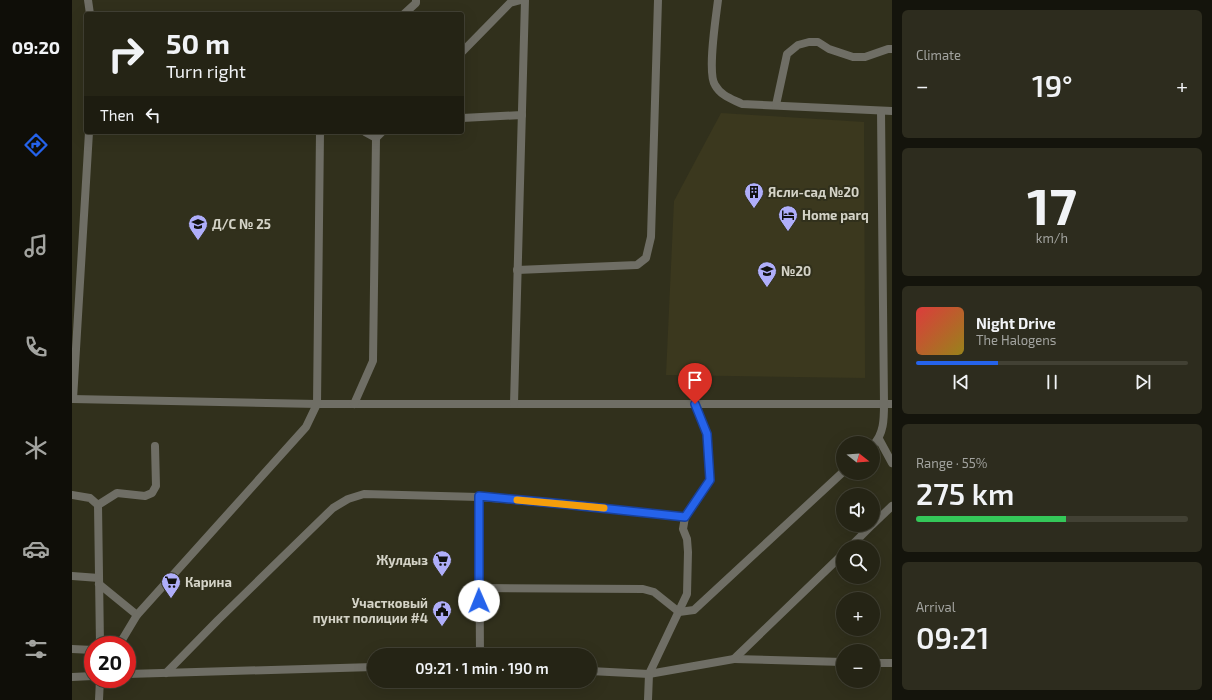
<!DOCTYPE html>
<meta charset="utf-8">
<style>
body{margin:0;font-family:"Exo 2",sans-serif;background:#2d2c1e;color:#f1f3f6;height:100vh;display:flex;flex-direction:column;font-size:15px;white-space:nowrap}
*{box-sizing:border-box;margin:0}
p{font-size:13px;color:#a3a4a0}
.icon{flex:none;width:22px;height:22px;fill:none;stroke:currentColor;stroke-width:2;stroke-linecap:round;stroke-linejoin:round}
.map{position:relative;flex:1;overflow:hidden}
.details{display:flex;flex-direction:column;gap:10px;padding:10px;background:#14140c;width:320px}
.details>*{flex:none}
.banner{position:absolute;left:12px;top:12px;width:380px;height:122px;border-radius:4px;box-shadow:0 4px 16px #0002,0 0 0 1px #424134;background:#252415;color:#f1f3f6;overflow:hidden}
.needle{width:26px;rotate:107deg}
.fabs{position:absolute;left:764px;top:436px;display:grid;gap:8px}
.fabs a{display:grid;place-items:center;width:44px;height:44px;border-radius:50%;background:#252415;box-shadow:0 4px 16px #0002,0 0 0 1px #424134;font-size:20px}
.speed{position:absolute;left:12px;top:636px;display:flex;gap:8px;font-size:20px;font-weight:700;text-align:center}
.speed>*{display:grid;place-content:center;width:52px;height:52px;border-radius:50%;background:#252415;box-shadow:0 4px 16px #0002,0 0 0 1px #424134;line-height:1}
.speed .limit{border:6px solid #d22;background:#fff;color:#111}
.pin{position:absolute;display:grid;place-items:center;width:34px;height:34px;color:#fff;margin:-41px -17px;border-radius:50% 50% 50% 0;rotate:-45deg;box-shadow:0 0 4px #0007}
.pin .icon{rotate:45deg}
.me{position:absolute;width:44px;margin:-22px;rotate:359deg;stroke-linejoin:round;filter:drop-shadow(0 0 3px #0008)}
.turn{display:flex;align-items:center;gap:14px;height:84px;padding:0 16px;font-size:18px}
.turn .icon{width:52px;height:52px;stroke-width:2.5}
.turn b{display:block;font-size:28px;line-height:34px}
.then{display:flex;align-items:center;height:38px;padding:0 16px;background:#0003;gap:8px;font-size:15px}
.big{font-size:30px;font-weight:600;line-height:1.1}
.details .widget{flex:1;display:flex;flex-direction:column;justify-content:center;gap:6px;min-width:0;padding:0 14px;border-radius:6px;background:#2d2c1e}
.details .dial{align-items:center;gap:0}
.dial b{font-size:52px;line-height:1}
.song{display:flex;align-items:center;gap:12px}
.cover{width:48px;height:48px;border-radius:6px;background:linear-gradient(135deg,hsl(0 70% 55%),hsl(50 70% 35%))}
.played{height:4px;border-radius:2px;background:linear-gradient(90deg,#2563eb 30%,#424134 30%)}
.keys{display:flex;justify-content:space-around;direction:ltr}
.heat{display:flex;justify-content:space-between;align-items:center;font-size:22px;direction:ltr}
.charge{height:6px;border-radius:3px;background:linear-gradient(90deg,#34c759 55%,#424134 0)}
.trip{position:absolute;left:295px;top:648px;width:230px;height:40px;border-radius:20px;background:#252415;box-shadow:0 4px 16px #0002,0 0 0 1px #424134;font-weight:600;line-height:40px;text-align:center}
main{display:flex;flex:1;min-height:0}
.tab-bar{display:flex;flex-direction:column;width:72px;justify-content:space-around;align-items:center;background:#0f0e08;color:#a3a4a0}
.tab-bar .icon{width:28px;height:28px}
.tab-bar .selected{color:#2563eb}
.tab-bar b{font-size:18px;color:#f1f3f6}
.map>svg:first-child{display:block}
.built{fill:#3b381e}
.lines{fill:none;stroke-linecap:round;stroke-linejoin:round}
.lane{stroke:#6f6e65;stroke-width:8}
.route-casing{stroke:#184099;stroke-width:10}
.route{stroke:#2563eb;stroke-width:7}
.slow{stroke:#f59e0b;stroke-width:7}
.labels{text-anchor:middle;stroke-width:4;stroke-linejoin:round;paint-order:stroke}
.poi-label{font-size:13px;font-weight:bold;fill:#d4d3c7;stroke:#31301c;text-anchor:start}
</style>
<main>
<nav class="tab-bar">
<b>09:20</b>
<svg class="icon selected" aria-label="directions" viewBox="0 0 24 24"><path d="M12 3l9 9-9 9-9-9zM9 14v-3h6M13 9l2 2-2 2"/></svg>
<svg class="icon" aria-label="music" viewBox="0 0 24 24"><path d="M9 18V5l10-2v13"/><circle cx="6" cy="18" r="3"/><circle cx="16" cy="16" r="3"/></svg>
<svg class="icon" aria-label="phone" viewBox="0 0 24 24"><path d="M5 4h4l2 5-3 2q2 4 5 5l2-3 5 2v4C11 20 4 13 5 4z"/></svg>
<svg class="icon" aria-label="climate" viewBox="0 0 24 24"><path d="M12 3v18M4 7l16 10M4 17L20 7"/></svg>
<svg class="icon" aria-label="car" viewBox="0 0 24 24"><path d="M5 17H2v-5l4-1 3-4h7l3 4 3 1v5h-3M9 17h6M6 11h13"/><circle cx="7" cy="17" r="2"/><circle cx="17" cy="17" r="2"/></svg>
<svg class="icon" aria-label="filters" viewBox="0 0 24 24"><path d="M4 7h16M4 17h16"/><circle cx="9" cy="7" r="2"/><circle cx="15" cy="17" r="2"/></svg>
</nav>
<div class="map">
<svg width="820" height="700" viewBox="0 0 820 700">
<rect width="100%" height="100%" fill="#31301c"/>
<polygon class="built" points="649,113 792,122 793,378 594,375 602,201"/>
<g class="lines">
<g class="lane">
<polyline points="16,0 18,14"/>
<path d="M646 0C644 17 635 73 643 85 649 96 660 99 670 104L820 111"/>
<polyline points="332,14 344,3 344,0"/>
<polyline points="390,52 438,3 449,0"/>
<polyline points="704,105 715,54 726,45 737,42 746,42 757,49 781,57 793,57 816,49 820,49"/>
<polyline points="390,118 450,115"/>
<polyline points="293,132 304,138"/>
<polyline points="445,270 565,265 574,258 579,237 586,0"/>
<polyline points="0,399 245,404 820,404"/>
<polyline points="1,399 17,132"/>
<polyline points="282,404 301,361 304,138 310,132"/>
<polyline points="442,404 453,0"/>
<polyline points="807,439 820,463"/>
<path d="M801 445C812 434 812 419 812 404L809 111"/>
<polyline points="0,495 18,498 26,505 28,645"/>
<polyline points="407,497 408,655"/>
<polyline points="26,505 45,493 73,496 80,493 84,486 83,446"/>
<polyline points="801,524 820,506"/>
<polyline points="778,547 800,525"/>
<polyline points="0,576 27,578"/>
<polyline points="27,584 65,615"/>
<polyline points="407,588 571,589 582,592 607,612 622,610 771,472"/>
<polyline points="47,645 65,615 234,427 245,404 248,132"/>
<polyline points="0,649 21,650"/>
<polyline points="662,659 771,662"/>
<polyline points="801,663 820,663"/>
<polyline points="518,671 577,674 662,659 771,554"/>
<polyline points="94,673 146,620 261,508 276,499 292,494 407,497 491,504 613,517"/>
<polyline points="55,674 302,667"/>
<polyline points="0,677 21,676"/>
<polyline points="27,700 28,679"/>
<polyline points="576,700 577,674 615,594 616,552 615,539 611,529 613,517 638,480 635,434 623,404"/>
</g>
</g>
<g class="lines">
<g class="route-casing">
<polyline id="route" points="407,601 407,496 491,504 613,517 638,480 635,434 623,404"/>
</g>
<use href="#route" class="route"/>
<polyline class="slow" points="445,500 532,508"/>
</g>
<defs>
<g id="building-pin" transform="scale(1)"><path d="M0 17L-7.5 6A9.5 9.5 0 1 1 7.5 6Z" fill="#afaefa" stroke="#31301c"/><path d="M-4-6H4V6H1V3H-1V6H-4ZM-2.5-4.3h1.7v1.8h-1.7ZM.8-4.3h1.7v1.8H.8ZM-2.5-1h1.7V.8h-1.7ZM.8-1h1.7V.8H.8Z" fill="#111"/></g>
<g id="hotel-pin" transform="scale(1)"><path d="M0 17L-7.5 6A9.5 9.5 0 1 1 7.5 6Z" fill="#afaefa" stroke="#31301c"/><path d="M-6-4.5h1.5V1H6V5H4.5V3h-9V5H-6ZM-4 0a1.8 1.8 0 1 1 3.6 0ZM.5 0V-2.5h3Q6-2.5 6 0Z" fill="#111"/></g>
<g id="school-pin" transform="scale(1)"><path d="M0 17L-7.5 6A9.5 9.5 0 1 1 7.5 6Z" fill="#afaefa" stroke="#31301c"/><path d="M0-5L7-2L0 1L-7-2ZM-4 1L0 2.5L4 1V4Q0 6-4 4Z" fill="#111"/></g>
<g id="supermarket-pin" transform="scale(1)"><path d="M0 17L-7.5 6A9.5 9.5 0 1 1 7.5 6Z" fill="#afaefa" stroke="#31301c"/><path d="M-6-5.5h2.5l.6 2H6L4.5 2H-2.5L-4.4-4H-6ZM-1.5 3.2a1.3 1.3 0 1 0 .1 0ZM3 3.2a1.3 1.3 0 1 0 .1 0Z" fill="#111"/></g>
<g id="civic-pin" transform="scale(1)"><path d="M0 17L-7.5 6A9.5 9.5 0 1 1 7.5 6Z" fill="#afaefa" stroke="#31301c"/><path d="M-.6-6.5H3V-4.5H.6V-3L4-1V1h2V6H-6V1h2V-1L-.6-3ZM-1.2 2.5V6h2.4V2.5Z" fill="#111"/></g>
</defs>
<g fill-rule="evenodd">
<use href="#building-pin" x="682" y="192"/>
<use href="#hotel-pin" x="716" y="215"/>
<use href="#school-pin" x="126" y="224"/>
<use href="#school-pin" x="695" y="271"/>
<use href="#supermarket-pin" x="370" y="560"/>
<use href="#supermarket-pin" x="99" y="582"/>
<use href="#civic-pin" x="370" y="610"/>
</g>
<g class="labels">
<g class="poi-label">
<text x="696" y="197">Ясли-сад №20</text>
<text x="730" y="220">Home parq</text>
<text x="140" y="229">Д/С № 25</text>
<text x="709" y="276">№20</text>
<text x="356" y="565" text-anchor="end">Жулдыз</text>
<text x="113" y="587">Карина</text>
<text x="356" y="608" text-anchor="end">Участковый<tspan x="356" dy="15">пункт полиции #4</tspan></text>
</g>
</g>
</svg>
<div class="fabs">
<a><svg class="needle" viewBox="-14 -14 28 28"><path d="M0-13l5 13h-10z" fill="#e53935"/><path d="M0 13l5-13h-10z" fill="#a3a4a0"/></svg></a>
<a><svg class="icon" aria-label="sound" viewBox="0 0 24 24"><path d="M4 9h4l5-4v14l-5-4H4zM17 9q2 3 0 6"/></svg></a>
<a><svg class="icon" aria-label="search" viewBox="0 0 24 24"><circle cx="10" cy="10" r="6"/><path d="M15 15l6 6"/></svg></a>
<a>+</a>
<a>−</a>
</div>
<div class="speed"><div class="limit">20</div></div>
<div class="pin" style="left:623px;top:404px;background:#d93025"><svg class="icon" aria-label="arrive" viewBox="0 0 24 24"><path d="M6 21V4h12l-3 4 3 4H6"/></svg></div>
<svg class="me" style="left:407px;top:601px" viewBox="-20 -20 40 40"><circle r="19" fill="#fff"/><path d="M0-13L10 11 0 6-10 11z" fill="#2563eb"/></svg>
<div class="trip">09:21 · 1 min · 190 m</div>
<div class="banner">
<div class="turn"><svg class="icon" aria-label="right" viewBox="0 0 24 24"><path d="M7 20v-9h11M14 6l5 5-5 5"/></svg><div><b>50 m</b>Turn right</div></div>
<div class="then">Then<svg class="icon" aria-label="left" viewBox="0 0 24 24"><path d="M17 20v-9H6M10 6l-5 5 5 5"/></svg></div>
</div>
</div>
<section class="details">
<div class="widget"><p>Climate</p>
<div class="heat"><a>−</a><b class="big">19°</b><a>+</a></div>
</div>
<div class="widget dial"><b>17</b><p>km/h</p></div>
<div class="widget">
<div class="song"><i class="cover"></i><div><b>Night Drive</b><p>The Halogens</p></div></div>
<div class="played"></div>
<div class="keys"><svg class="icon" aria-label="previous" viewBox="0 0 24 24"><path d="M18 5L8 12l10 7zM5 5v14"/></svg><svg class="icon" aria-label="pause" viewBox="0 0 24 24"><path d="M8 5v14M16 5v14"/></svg><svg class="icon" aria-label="next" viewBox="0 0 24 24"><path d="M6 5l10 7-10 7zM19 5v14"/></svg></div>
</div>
<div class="widget"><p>Range · 55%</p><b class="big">275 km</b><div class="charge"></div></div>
<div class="widget"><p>Arrival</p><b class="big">09:21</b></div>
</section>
</main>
